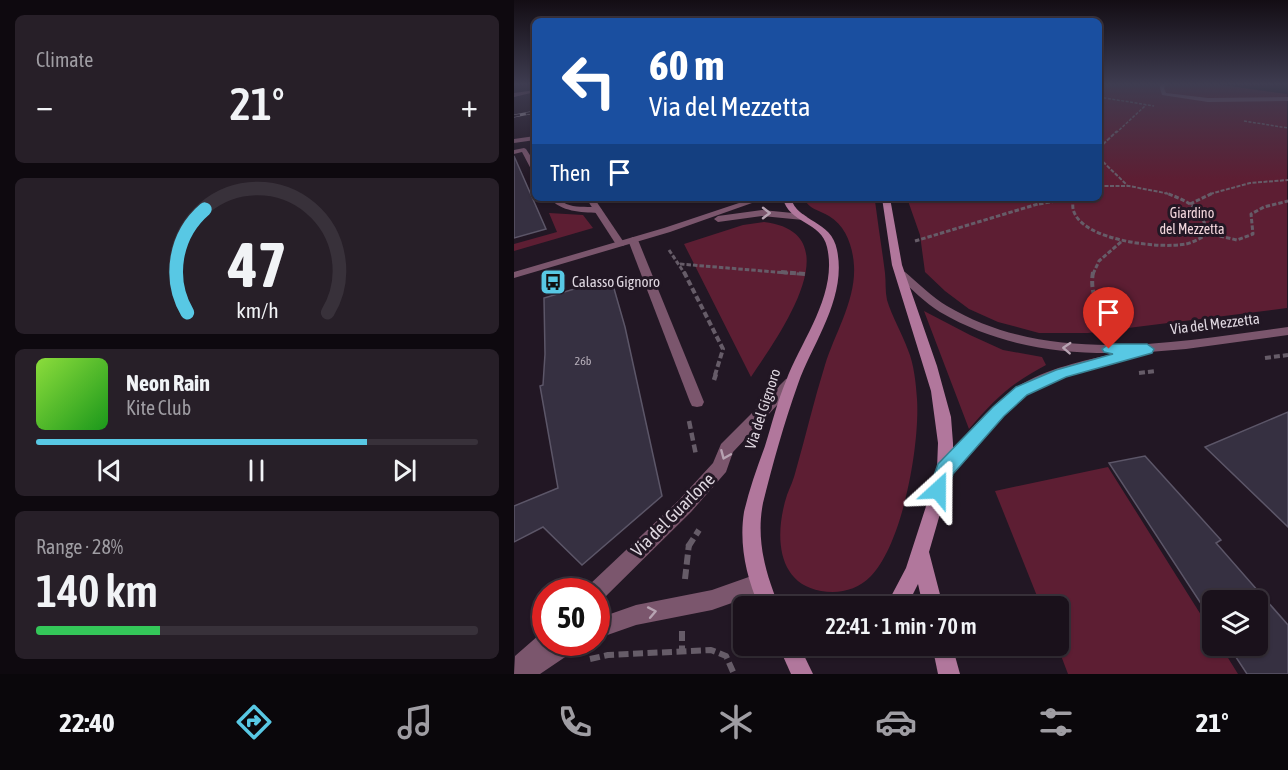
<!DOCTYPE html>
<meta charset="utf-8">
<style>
body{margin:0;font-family:"Asap Condensed",sans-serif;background:#271f28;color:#f1f3f6;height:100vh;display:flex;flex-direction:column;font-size:22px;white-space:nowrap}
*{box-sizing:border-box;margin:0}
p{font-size:20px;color:#9f9da3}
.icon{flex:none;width:33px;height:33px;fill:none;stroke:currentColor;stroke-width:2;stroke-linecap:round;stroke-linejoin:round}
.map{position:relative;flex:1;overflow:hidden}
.panel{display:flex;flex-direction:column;gap:15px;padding:15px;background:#0e090f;width:514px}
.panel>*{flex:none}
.guide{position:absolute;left:18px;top:18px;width:570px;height:183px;border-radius:9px;box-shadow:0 2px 4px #0004,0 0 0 2px #38313a;background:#1a4fa0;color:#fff;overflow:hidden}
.fabs{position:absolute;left:688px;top:590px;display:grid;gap:12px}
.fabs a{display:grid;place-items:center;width:66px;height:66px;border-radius:9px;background:#1a111b;box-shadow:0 2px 4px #0004,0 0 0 2px #38313a;font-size:30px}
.speed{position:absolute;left:18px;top:578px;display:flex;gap:12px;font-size:30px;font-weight:700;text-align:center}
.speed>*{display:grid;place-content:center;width:78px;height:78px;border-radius:50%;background:#1a111b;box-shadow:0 2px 4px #0004,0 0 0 2px #38313a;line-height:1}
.speed .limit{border:9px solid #d22;background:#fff;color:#111}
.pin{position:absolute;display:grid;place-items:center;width:51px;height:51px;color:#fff;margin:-62px -26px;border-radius:50% 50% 50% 0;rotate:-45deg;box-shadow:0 0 6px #0007}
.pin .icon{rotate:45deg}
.me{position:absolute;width:66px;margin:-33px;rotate:24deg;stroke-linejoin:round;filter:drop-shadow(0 0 4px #0008)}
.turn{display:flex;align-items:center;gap:21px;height:126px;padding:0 18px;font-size:27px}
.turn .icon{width:78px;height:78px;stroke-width:2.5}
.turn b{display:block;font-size:42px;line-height:51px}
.then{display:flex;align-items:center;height:57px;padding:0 18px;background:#0003;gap:12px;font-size:22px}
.big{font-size:45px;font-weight:600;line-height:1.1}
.panel .widget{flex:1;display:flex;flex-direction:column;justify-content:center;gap:9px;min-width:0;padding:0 21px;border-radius:9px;background:#271f28}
.panel .dial{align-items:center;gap:0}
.dial svg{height:156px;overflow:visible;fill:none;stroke:#38313a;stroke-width:7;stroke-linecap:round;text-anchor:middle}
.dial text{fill:#f1f3f6;stroke:none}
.song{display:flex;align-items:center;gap:18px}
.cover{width:72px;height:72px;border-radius:9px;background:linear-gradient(135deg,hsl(90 70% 55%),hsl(120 70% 35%))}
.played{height:6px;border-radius:3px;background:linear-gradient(90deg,#58c8e4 75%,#38313a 75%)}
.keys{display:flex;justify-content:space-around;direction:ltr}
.heat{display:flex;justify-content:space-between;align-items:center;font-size:33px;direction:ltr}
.charge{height:9px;border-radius:4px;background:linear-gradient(90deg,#34c759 28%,#38313a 0)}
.trip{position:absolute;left:219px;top:596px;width:336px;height:60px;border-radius:9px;background:#1a111b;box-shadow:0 2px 4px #0004,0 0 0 2px #38313a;font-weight:600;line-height:60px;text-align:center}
.tab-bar{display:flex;height:96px;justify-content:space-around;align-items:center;background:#0a070b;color:#9f9da3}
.tab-bar .icon{width:42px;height:42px}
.tab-bar .active{color:#58c8e4}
.tab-bar b{font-size:27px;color:#f1f3f6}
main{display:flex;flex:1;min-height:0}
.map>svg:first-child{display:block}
.green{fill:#5d1e33}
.building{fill:#363041;stroke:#5c5668;stroke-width:1.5}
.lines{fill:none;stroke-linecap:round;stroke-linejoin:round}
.path-far5{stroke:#665c68;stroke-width:1.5;stroke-dasharray:3 1.5;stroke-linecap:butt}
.path-far4{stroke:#665c68;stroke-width:2;stroke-dasharray:4 1.5;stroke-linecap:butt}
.path-far3{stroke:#665c68;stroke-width:3;stroke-dasharray:4.5 2;stroke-linecap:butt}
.path-far2{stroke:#665c68;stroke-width:4;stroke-dasharray:6 3;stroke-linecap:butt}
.path-far1{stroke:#665c68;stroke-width:4.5;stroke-dasharray:8 4;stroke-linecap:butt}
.path{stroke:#665c68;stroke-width:6;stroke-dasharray:10 4.5;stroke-linecap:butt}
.service{fill:#7b566d;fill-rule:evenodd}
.minor{fill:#7b566d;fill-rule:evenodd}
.tertiary{fill:#7b566d;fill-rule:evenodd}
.secondary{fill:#b1779c;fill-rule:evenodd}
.rail-casing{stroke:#9b929c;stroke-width:3}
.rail{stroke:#221724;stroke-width:2;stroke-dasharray:6;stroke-linecap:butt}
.oneway{stroke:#b7a3b2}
.route{fill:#58c8e4;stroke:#398294;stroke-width:1.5}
.labels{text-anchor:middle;stroke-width:6;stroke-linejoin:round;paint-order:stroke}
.number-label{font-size:12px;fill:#b5adb8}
.far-park-label{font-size:14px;fill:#f2d6dc;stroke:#221724}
.poi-label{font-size:15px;fill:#dfd7e0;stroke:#221724;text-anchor:start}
.street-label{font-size:15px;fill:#dfd7e0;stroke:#221724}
.near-street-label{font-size:18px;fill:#dfd7e0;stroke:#221724}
</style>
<main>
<section class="panel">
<div class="widget"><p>Climate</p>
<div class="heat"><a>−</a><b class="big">21°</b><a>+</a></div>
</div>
<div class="widget dial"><svg viewBox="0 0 100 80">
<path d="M14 69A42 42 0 1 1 86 69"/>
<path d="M14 69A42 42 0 0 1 23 16" stroke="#58c8e4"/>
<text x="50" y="56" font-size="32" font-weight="700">47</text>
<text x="50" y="72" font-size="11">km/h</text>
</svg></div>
<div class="widget">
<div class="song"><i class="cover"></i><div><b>Neon Rain</b><p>Kite Club</p></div></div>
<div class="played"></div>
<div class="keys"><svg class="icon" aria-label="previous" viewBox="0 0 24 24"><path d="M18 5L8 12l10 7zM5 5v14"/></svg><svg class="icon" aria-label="pause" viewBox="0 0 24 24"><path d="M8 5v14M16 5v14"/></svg><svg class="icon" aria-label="next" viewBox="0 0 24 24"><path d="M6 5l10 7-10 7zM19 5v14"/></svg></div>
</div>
<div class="widget"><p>Range · 28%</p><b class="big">140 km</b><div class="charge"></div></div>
</section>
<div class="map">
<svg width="774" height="674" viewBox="0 0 774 674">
<rect width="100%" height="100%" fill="#221724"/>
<g class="green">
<polygon points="585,84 701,84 773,94 773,308 574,333 525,333 484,322 455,309 431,291 411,272 406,235 393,198 585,198"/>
<path d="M290 198H359L361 201C364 225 368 249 371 273 372 282 371 291 373 300 378 317 388 333 394 350 400 364 402 384 403 399 406 444 389 543 357 576 343 590 326 594 307 591 261 583 261 532 273 495 276 487 280 479 282 470 292 435 300 400 311 365 321 333 342 300 340 266 339 247 332 226 315 216 305 210 294 209 290 198Z"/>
<polygon points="35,213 69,215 79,228 0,251 0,244 43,232"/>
<path d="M250 222C341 233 262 339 237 377L170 244 229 225Z"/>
<path d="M410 311 456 335 489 350 528 357 532 365C496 384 481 399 455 429Z"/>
<polygon points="594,467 699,634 699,645 706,645 724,674 554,674 543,645 544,645 544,606 527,606 481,491"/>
</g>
<g class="building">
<polygon points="0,156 32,229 0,238"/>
<polygon points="97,278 111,327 148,496 68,565 29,527 0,542 0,506 44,488 26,386 29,385 31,354 30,298"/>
<polygon points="774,412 774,527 691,447"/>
<polygon points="631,456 707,540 702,543 774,625 774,674 733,674 714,645 744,645 744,600 699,600 699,622 595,463"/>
</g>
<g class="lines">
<g class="path-far5">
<polyline points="585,97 640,106"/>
<polyline points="730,121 774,128"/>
<polyline points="602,133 632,105"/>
</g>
<g class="path-far4">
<polyline points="585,148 603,131"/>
<polyline points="585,158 613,185"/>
<polyline points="585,186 615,186 656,194"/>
<polyline points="696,194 736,183 774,180"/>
</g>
<g class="path-far3">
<path d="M559 198C559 202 558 208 560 212 571 241 646 249 672 244 680 242 687 238 693 234 689 208 676 202 652 193"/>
<polyline points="525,204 558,198"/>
<polyline points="676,204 699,193"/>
<polyline points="693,233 723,240 739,234 737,214 750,207 774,201"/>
<polyline points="401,241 524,204 531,198"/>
<polyline points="155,250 171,274"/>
<polyline points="166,264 285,274"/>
<polyline points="579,274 585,261 608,241"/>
</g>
<g class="path-far2">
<polyline points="170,272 209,349 201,375"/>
<polyline points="267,272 291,274"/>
<path d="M579 272C575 295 586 311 599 329"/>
<polyline points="751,358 774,355"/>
<polyline points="625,373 642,371"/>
</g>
<g class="path-far1">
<polyline points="200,380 202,374"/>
<polyline points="175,421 182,455"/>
</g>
<g class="path">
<polyline points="174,547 185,530"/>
<polyline points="171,579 175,544"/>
<polyline points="168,631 168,651"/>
<polyline points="76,659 94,655 197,650 212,656 220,674"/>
</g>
<g class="service">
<polygon points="647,84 652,84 650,88 652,93 694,98 774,97 774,101 694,102 648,95 646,88"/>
<polygon points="21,90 21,92 0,97 0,93"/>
<polygon points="10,148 12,149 21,163 21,171 18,171 8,152 0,154 0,150"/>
<path d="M35 198C45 198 49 204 59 206 68 208 80 205 88 210L84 213C66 212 48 212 35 198Z"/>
</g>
<g class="minor">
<polygon points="21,136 21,140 0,143 0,139"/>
<polygon points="72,198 80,198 111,244 109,246 103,246"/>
<polygon points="119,237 124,240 190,402 188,406 183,407 178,406 176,402 114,240"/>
<path d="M387 271 391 272C404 283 418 297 433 306 536 367 661 342 774 327V335L672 349 623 353 621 357C589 366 554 371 525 387 488 407 463 444 437 475L431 477 425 475 423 470 425 465C450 439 473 407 503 387 533 368 569 361 603 353 540 354 481 344 426 312 411 303 397 288 383 276L382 274Z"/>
<polygon points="277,377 282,379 284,382 282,385 219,452 212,472 177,512 89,599 82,601 82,591 73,591 75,585 165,500 199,463 207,444 272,379"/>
<polygon points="246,573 253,576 256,583 253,590 246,593 198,610 122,625 82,639 82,619 122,605 198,590"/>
<polygon points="32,632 32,642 66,642 63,649 26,674 0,674 1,656 25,635"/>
</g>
<g class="tertiary">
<polygon points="240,198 252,198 156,232 0,278 0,272 150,228"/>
<polygon points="248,210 289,214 293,217 289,220 248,216 204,222 200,219 204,216"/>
</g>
<g class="secondary">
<path d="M269 198H277C283 222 318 220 323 250 333 298 299 342 284 384 270 423 259 463 249 503 242 539 251 572 265 606H245C232 576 225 544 230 512 235 490 243 468 251 446 258 424 263 402 272 381 288 339 324 294 313 247 308 222 274 223 269 198Z"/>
<polygon points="368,198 376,198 388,265 423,366 437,417 439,443 439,469 415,552 429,606 409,606 404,584 393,606 372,606 392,568 417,491 423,469 424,443 417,391 378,265"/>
<polygon points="264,645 285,645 299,674 277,674"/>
<polygon points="418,645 438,645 446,674 424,674"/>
</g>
<g class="rail-casing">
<polyline id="rail" points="0,116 21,112"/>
</g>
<use href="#rail" class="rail"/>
</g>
<defs><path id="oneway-chevron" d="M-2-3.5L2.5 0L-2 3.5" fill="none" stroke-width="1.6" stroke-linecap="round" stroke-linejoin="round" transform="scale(1.5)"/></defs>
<g class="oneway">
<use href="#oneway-chevron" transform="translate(252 213)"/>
<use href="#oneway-chevron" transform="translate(553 348) rotate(-177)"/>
<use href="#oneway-chevron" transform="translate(211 455) rotate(113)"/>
<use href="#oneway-chevron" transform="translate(138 612) rotate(-11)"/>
</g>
<linearGradient id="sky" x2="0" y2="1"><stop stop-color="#130d14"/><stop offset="0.47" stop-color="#3e3c50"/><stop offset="1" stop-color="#3e3c50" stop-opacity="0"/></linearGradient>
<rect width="774" height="179" fill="url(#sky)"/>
<polygon class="route" points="595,344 633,344 640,349 638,353 552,377 513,395 490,416 439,474 431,497 424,499 418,497 415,490 424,464 479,407 502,387 542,370 599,354 590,352 588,349"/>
<defs>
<g id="bus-square" transform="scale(1.35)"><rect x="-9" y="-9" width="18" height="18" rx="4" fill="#58c8e4" stroke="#221724"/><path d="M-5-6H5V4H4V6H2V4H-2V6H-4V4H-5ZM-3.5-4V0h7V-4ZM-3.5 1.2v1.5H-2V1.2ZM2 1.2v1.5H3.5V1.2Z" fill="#111"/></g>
</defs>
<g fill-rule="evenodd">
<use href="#bus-square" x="39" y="282"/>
</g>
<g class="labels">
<g class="number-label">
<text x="69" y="365">26b</text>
</g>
<g class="far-park-label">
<text x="678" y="218">Giardino<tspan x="678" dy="16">del Mezzetta</tspan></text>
</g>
<g class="poi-label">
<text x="58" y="287">Calasso Gignoro</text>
</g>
<g class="street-label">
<text transform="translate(701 324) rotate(-7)" y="5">Via del Mezzetta</text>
<text transform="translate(249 409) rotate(-72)" y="5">Via del Gignoro</text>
</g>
<g class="near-street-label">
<text transform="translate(159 515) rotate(-45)" y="6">Via del Guarlone</text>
</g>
</g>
</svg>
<div class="fabs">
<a><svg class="icon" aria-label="layers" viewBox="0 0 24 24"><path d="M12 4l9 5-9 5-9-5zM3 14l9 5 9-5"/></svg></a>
</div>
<div class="speed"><div class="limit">50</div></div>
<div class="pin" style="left:595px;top:349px;background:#d93025"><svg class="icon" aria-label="arrive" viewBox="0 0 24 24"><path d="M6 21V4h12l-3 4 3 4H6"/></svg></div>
<svg class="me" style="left:424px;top:490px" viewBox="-20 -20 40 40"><path d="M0-17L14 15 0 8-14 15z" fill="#58c8e4" stroke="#fff" stroke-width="4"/></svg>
<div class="trip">22:41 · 1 min · 70 m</div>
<div class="guide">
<div class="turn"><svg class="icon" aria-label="left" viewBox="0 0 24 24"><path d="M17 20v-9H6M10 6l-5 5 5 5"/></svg><div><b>60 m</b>Via del Mezzetta</div></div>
<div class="then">Then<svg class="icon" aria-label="arrive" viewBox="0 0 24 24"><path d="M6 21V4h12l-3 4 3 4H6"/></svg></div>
</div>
</div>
</main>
<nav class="tab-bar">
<b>22:40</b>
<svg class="icon active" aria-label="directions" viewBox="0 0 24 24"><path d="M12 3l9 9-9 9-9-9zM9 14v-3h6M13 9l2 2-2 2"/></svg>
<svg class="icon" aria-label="music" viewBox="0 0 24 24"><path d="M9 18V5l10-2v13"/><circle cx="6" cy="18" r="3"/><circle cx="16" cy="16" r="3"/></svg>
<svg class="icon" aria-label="phone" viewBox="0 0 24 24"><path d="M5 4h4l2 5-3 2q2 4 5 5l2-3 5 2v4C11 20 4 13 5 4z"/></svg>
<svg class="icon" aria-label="climate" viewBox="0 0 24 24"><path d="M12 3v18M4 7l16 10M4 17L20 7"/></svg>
<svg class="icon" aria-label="car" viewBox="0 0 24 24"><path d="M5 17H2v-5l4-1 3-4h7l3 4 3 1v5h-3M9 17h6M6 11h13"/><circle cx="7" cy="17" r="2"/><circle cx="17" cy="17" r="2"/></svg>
<svg class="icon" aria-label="filters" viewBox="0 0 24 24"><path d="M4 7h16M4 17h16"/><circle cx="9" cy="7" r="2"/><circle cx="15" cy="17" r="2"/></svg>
<b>21°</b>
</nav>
